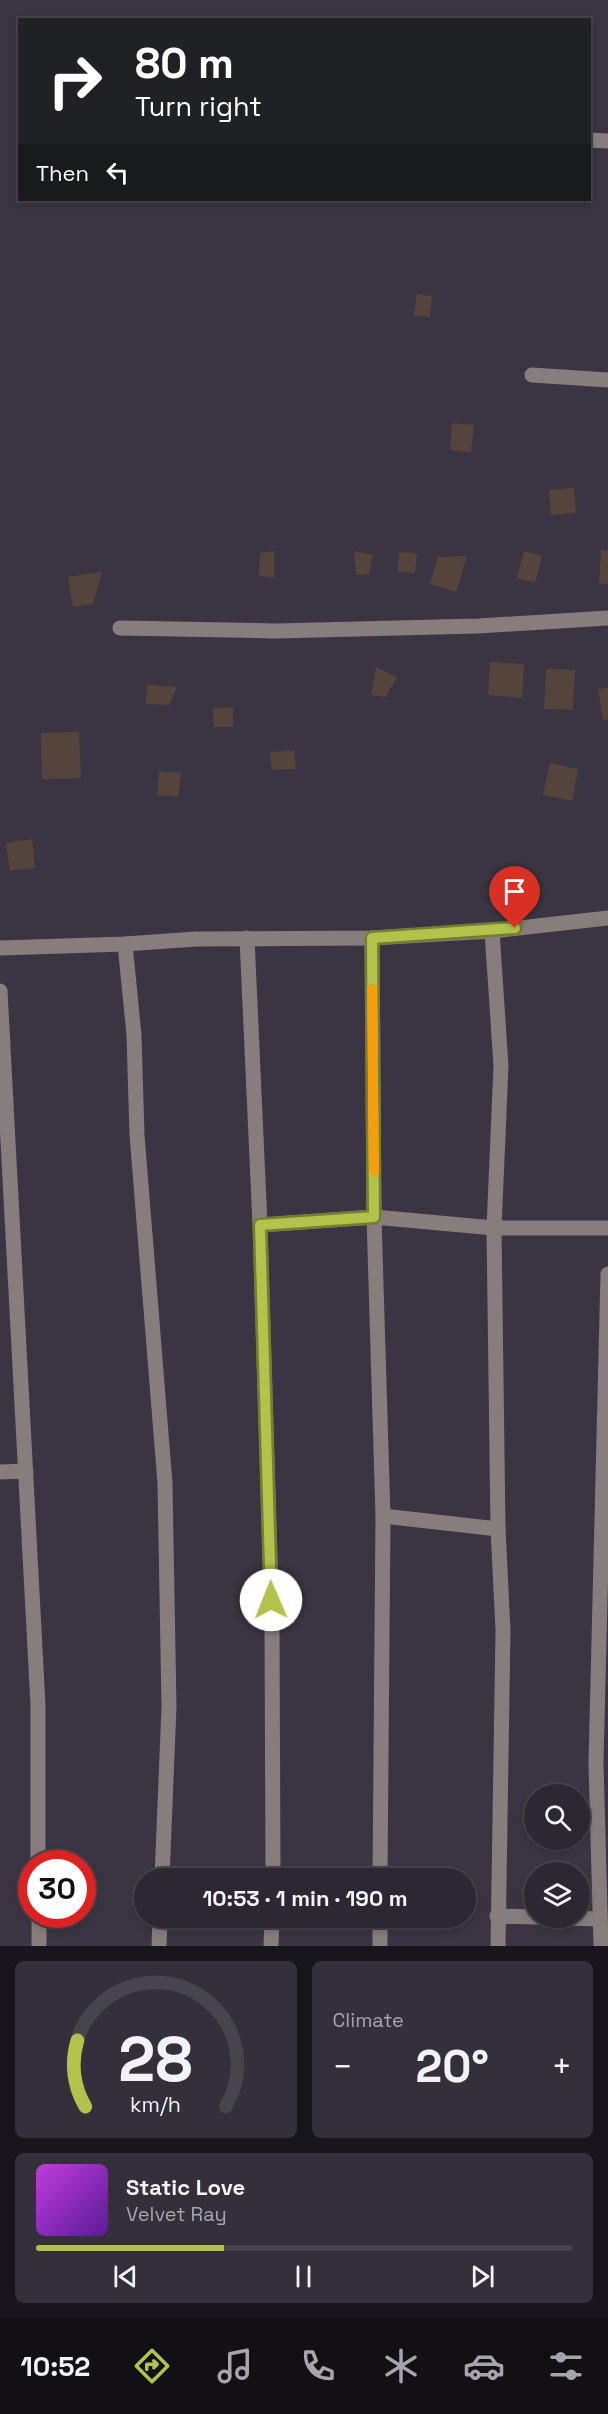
<!DOCTYPE html>
<meta charset="utf-8">
<style>
body{margin:0;font-family:"Space Grotesk",sans-serif;background:#342f3a;color:#f1f3f6;height:100vh;display:flex;flex-direction:column;font-size:22px;white-space:nowrap}
*{box-sizing:border-box;margin:0}
p{font-size:20px;color:#a6a5ac}
.icon{flex:none;width:33px;height:33px;fill:none;stroke:currentColor;stroke-width:2;stroke-linecap:round;stroke-linejoin:round}
.map{position:relative;height:1946px;overflow:hidden}
.panel{display:flex;flex-direction:column;gap:15px;padding:15px;background:#18151c;flex:1}
.panel>*{flex:none}
.banner{position:absolute;left:18px;top:18px;width:573px;height:183px;border-radius:0px;box-shadow:0 3px 9px #0003,0 0 0 2px #48444d;background:#202124;color:#fff;overflow:hidden}
.controls{position:absolute;left:524px;top:1784px;display:grid;gap:12px}
.controls a{display:grid;place-items:center;width:66px;height:66px;border-radius:50%;background:#2c2732;box-shadow:0 3px 9px #0003,0 0 0 2px #48444d;font-size:30px}
.speed{position:absolute;left:18px;top:1850px;display:flex;gap:12px;font-size:30px;font-weight:700;text-align:center}
.speed>*{display:grid;place-content:center;width:78px;height:78px;border-radius:50%;background:#2c2732;box-shadow:0 3px 9px #0003,0 0 0 2px #48444d;line-height:1}
.speed .limit{border:9px solid #d22;background:#fff;color:#111}
.pin{position:absolute;display:grid;place-items:center;width:51px;height:51px;color:#fff;margin:-62px -26px;border-radius:50% 50% 50% 0;rotate:-45deg;box-shadow:0 0 6px #0007}
.pin .icon{rotate:45deg}
.me{position:absolute;width:66px;margin:-33px;rotate:359deg;stroke-linejoin:round;filter:drop-shadow(0 0 4px #0008)}
.turn{display:flex;align-items:center;gap:21px;height:126px;padding:0 18px;font-size:27px}
.turn .icon{width:78px;height:78px;stroke-width:2.5}
.turn b{display:block;font-size:42px;line-height:51px}
.then{display:flex;align-items:center;height:57px;padding:0 18px;background:#0003;gap:12px;font-size:22px}
.big{font-size:45px;font-weight:700;line-height:1.1}
.panel .card{flex:1;display:flex;flex-direction:column;justify-content:center;gap:9px;min-width:0;padding:0 21px;border-radius:9px;background:#342f3a}
.panel .dial{align-items:center;gap:0}
.dial svg{height:156px;overflow:visible;fill:none;stroke:#48444d;stroke-width:7;stroke-linecap:round;text-anchor:middle}
.dial text{fill:#f1f3f6;stroke:none}
.song{display:flex;align-items:center;gap:18px}
.cover{width:72px;height:72px;border-radius:9px;background:linear-gradient(135deg,hsl(290 70% 55%),hsl(270 70% 35%))}
.played{height:6px;border-radius:3px;background:linear-gradient(90deg,#b2c24b 35%,#48444d 35%)}
.keys{display:flex;justify-content:space-around;direction:ltr}
.heat{display:flex;justify-content:space-between;align-items:center;font-size:33px;direction:ltr}
.panel .tiles{flex:1;display:grid;gap:15px;grid-template-columns:1fr 1fr}
.card:last-child{grid-column:span 2}
.trip{position:absolute;left:134px;top:1868px;width:342px;height:60px;border-radius:30px;background:#2c2732;box-shadow:0 3px 9px #0003,0 0 0 2px #48444d;font-weight:700;line-height:60px;text-align:center}
.dock{display:flex;height:96px;justify-content:space-around;align-items:center;background:#121014;color:#a6a5ac}
.dock .icon{width:42px;height:42px}
.dock .selected{color:#b2c24b}
.dock b{font-size:27px;color:#f1f3f6}
.map>svg:first-child{display:block}
.building{fill:#55443c}
.lines{fill:none;stroke-linecap:round;stroke-linejoin:round}
.minor{stroke:#877d7d;stroke-width:15}
.route-casing{stroke:#747e31;stroke-width:15}
.route{stroke:#b2c24b;stroke-width:10}
.slow{stroke:#f59e0b;stroke-width:10}
</style>
<div class="map">
<svg width="608" height="1946" viewBox="0 0 608 1946">
<rect width="100%" height="100%" fill="#3b3442"/>
<g class="building">
<polygon points="417,294 432,296 430,317 414,316"/>
<polygon points="452,423 474,425 471,452 450,450"/>
<polygon points="574,488 576,513 551,515 549,490"/>
<polygon points="601,550 608,550 608,584 599,583"/>
<polygon points="274,551 274,578 259,576 260,553"/>
<polygon points="354,551 373,555 369,574 356,575"/>
<polygon points="524,551 542,556 535,583 517,578"/>
<polygon points="399,552 417,553 415,573 398,572"/>
<polygon points="467,556 456,592 430,584 438,557"/>
<polygon points="102,572 93,604 73,607 68,577"/>
<polygon points="490,662 524,664 522,698 488,695"/>
<polygon points="376,667 397,677 386,697 371,695"/>
<polygon points="546,669 575,670 573,710 544,709"/>
<polygon points="147,685 177,687 169,705 146,704"/>
<polygon points="608,688 608,720 603,720 598,689"/>
<polygon points="233,707 233,727 214,727 213,708"/>
<polygon points="79,732 81,778 42,779 41,733"/>
<polygon points="294,750 296,769 272,770 270,752"/>
<polygon points="550,763 578,769 572,801 543,795"/>
<polygon points="159,771 181,773 178,797 157,795"/>
<polygon points="32,839 35,868 10,871 6,843"/>
</g>
<g class="lines">
<g class="minor">
<polyline points="590,140 608,141"/>
<polyline points="532,375 608,380"/>
<polyline points="120,628 276,631 478,626 608,618"/>
<polyline points="492,931 501,1066 494,1228 498,1529 503,1630 498,1946"/>
<polyline points="247,938 260,1225 272,1624 273,1878"/>
<polyline points="372,938 374,1217 383,1516 380,1878"/>
<polyline points="125,944 134,1035 137,1135 165,1483 169,1707 162,1878"/>
<polyline points="0,948 125,944 196,939 372,938 492,931 608,918"/>
<polyline points="0,991 38,1705 38,1863"/>
<polyline points="260,1225 374,1217 494,1228 608,1228"/>
<polyline points="0,1472 26,1471"/>
<polyline points="383,1516 498,1529"/>
<polyline points="39,1914 39,1946"/>
<polyline points="497,1916 599,1919"/>
<polyline points="159,1946 160,1917"/>
<polyline points="271,1946 272,1917"/>
<polyline points="380,1946 380,1917"/>
<polyline points="601,1946 596,1763 608,1274"/>
</g>
</g>
<g class="lines">
<g class="route-casing">
<polyline id="route" points="271,1600 260,1225 374,1217 372,938 515,928"/>
</g>
<use href="#route" class="route"/>
<polyline class="slow" points="372,989 374,1171"/>
</g>
</svg>
<div class="controls">
<a><svg class="icon" aria-label="search" viewBox="0 0 24 24"><circle cx="10" cy="10" r="6"/><path d="M15 15l6 6"/></svg></a>
<a><svg class="icon" aria-label="layers" viewBox="0 0 24 24"><path d="M12 4l9 5-9 5-9-5zM3 14l9 5 9-5"/></svg></a>
</div>
<div class="speed"><div class="limit">30</div></div>
<div class="pin" style="left:515px;top:928px;background:#d93025"><svg class="icon" aria-label="arrive" viewBox="0 0 24 24"><path d="M6 21V4h12l-3 4 3 4H6"/></svg></div>
<svg class="me" style="left:271px;top:1600px" viewBox="-20 -20 40 40"><circle r="19" fill="#fff"/><path d="M0-13L10 11 0 6-10 11z" fill="#b2c24b"/></svg>
<div class="trip">10:53 · 1 min · 190 m</div>
<div class="banner">
<div class="turn"><svg class="icon" aria-label="right" viewBox="0 0 24 24"><path d="M7 20v-9h11M14 6l5 5-5 5"/></svg><div><b>80 m</b>Turn right</div></div>
<div class="then">Then<svg class="icon" aria-label="left" viewBox="0 0 24 24"><path d="M17 20v-9H6M10 6l-5 5 5 5"/></svg></div>
</div>
</div>
<section class="panel">
<div class="tiles">
<div class="card dial"><svg viewBox="0 0 100 80">
<path d="M14 69A42 42 0 1 1 86 69"/>
<path d="M14 69A42 42 0 0 1 10 35" stroke="#b2c24b"/>
<text x="50" y="56" font-size="32" font-weight="700">28</text>
<text x="50" y="72" font-size="11">km/h</text>
</svg></div>
<div class="card"><p>Climate</p>
<div class="heat"><a>−</a><b class="big">20°</b><a>+</a></div>
</div>
<div class="card">
<div class="song"><i class="cover"></i><div><b>Static Love</b><p>Velvet Ray</p></div></div>
<div class="played"></div>
<div class="keys"><svg class="icon" aria-label="previous" viewBox="0 0 24 24"><path d="M18 5L8 12l10 7zM5 5v14"/></svg><svg class="icon" aria-label="pause" viewBox="0 0 24 24"><path d="M8 5v14M16 5v14"/></svg><svg class="icon" aria-label="next" viewBox="0 0 24 24"><path d="M6 5l10 7-10 7zM19 5v14"/></svg></div>
</div>
</div>
</section>
<nav class="dock">
<b>10:52</b>
<svg class="icon selected" aria-label="directions" viewBox="0 0 24 24"><path d="M12 3l9 9-9 9-9-9zM9 14v-3h6M13 9l2 2-2 2"/></svg>
<svg class="icon" aria-label="music" viewBox="0 0 24 24"><path d="M9 18V5l10-2v13"/><circle cx="6" cy="18" r="3"/><circle cx="16" cy="16" r="3"/></svg>
<svg class="icon" aria-label="phone" viewBox="0 0 24 24"><path d="M5 4h4l2 5-3 2q2 4 5 5l2-3 5 2v4C11 20 4 13 5 4z"/></svg>
<svg class="icon" aria-label="climate" viewBox="0 0 24 24"><path d="M12 3v18M4 7l16 10M4 17L20 7"/></svg>
<svg class="icon" aria-label="car" viewBox="0 0 24 24"><path d="M5 17H2v-5l4-1 3-4h7l3 4 3 1v5h-3M9 17h6M6 11h13"/><circle cx="7" cy="17" r="2"/><circle cx="17" cy="17" r="2"/></svg>
<svg class="icon" aria-label="filters" viewBox="0 0 24 24"><path d="M4 7h16M4 17h16"/><circle cx="9" cy="7" r="2"/><circle cx="15" cy="17" r="2"/></svg>
</nav>
